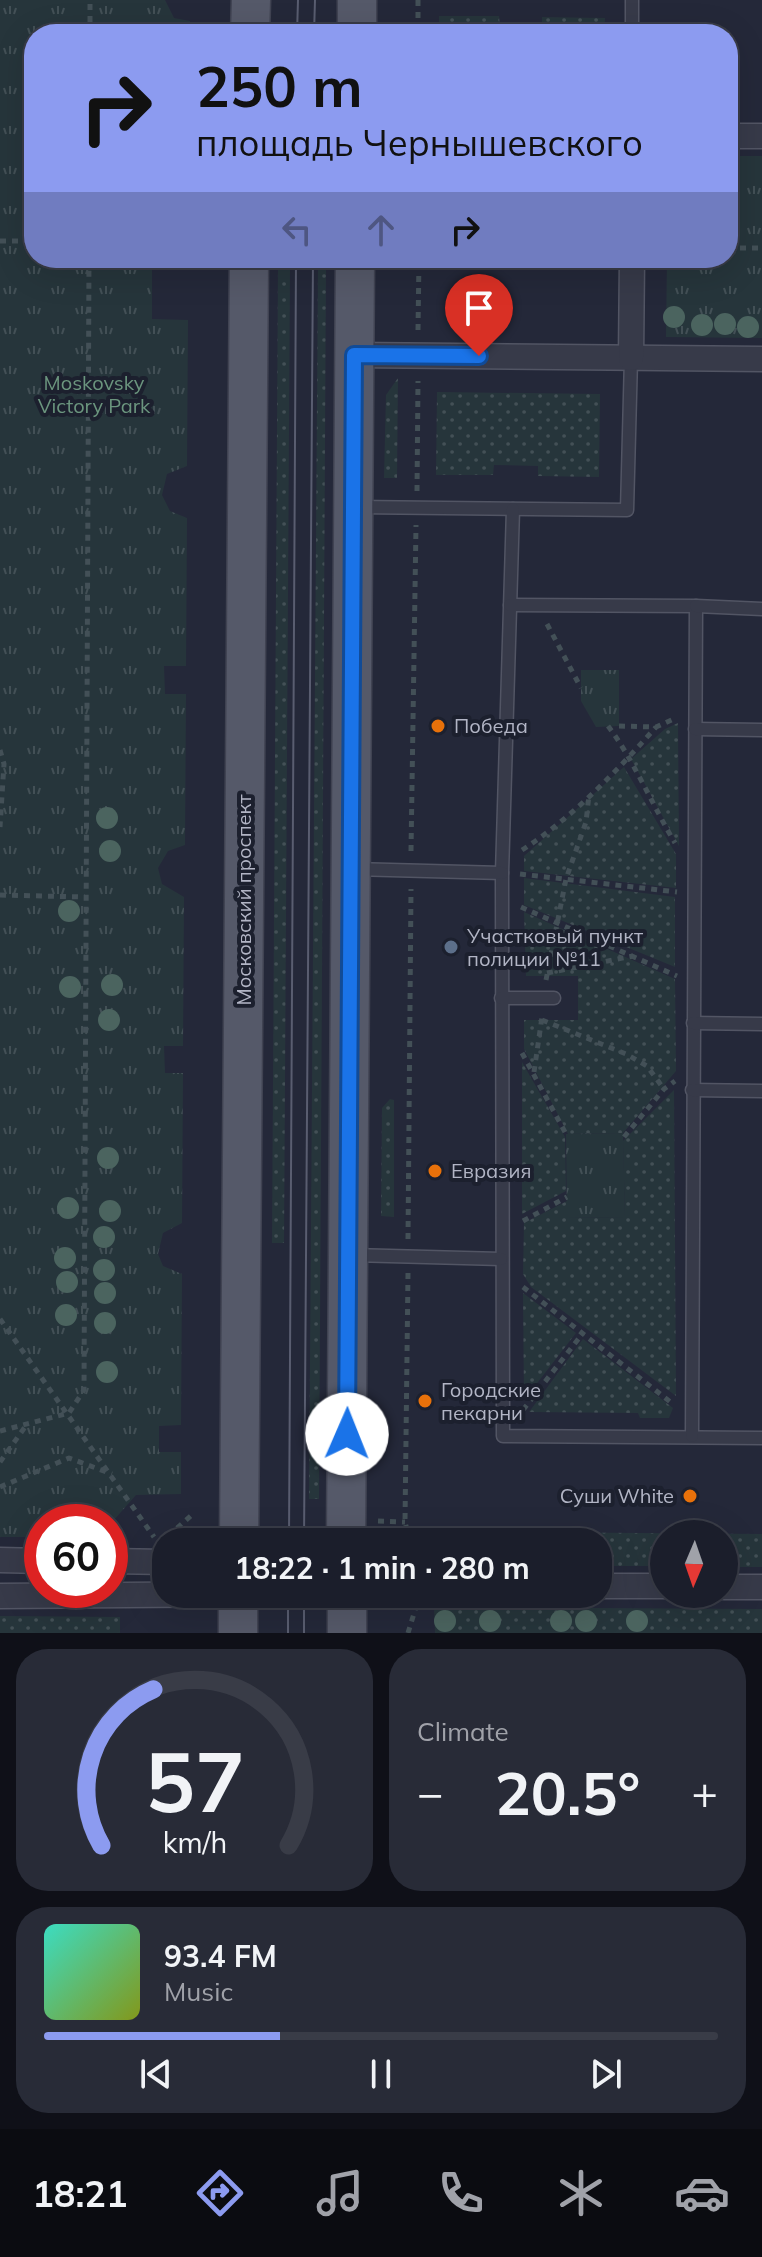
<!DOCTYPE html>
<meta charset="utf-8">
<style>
body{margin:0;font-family:Mulish,sans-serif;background:#282b37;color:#f1f3f6;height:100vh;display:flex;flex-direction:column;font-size:30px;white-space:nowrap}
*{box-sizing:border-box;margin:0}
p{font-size:26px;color:#a0a2a9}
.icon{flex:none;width:44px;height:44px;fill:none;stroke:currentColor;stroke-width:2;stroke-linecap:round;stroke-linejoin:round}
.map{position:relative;height:1633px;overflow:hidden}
.details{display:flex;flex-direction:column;gap:16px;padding:16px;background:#0f1018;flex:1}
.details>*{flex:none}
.banner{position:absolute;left:24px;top:24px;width:714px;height:244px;border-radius:32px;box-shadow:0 8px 32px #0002,0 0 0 2px #393c47;background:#8c9bf0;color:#111;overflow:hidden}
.needle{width:52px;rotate:182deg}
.tools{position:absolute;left:650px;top:1520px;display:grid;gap:16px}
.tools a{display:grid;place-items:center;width:88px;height:88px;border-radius:50%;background:#1b1e2b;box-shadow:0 8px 32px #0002,0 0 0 2px #393c47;font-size:40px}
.speed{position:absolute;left:24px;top:1504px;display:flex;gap:16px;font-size:40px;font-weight:700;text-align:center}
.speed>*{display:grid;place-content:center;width:104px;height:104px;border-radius:50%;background:#1b1e2b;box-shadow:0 8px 32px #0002,0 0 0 2px #393c47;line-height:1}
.speed .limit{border:12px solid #d22;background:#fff;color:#111}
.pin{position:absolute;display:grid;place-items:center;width:68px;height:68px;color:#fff;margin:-82px -34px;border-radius:50% 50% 50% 0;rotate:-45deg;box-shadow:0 0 8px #0007}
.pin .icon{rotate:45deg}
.me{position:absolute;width:88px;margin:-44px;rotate:1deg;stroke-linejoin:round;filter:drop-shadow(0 0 6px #0008)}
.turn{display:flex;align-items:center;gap:28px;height:168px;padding:0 40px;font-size:36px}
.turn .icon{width:104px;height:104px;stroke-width:2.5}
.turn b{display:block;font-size:56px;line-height:68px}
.lanes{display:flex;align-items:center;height:76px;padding:0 40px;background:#0003;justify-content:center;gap:40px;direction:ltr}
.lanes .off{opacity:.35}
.big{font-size:60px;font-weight:700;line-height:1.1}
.details .card{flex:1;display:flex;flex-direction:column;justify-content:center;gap:12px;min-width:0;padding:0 28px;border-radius:32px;background:#282b37}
.details .dial{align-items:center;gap:0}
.dial svg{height:208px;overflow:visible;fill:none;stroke:#393c47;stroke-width:7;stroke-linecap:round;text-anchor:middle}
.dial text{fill:#f1f3f6;stroke:none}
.song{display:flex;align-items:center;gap:24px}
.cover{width:96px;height:96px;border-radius:12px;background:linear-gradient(135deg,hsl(170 70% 55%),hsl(70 70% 35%))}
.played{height:8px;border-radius:4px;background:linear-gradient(90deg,#8c9bf0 35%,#393c47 35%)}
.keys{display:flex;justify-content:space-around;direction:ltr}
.heat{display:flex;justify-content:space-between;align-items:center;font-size:44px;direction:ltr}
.details .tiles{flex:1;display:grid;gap:16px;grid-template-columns:1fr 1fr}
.card:last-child{grid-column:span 2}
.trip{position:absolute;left:152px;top:1528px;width:460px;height:80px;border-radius:32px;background:#1b1e2b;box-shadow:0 8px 32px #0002,0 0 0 2px #393c47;font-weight:700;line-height:80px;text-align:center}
.menu{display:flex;height:128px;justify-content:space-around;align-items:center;background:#0b0c11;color:#a0a2a9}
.menu .icon{width:56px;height:56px}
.menu .active{color:#8c9bf0}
.menu b{font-size:36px;color:#f1f3f6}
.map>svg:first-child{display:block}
.grass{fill:url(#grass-dots)}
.park{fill:url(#park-tufts)}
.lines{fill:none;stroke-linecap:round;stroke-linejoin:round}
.lane-casing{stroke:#525564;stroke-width:15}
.street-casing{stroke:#525564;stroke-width:27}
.primary-casing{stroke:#404352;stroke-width:41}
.path{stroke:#435057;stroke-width:5;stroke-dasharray:6 6;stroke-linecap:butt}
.lane{stroke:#373a49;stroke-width:12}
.street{stroke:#373a49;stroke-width:24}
.primary{stroke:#555969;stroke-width:38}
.tram{stroke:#595d70;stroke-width:2}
.tree{fill:#4b645f}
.route-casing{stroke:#114b97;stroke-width:20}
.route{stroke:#1a73e8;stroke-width:14}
.food-dot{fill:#e8710a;stroke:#1c202e;stroke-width:3}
.service-dot{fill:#5c6f8a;stroke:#1c202e;stroke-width:3}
.labels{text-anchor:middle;stroke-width:8;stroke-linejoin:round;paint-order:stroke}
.park-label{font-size:20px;fill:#6b957e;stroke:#1c202e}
.poi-label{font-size:20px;fill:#b2b5c5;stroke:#1c202e;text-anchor:start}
.street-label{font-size:20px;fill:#b2b5c5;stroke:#1c202e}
</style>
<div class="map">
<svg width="762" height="1633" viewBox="0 0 762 1633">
<defs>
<pattern id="grass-dots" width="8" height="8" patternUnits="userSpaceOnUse" patternTransform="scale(2)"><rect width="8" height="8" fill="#26353b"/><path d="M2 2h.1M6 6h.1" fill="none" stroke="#435056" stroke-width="1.8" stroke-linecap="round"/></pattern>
<pattern id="park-tufts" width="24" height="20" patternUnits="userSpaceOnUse" patternTransform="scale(2)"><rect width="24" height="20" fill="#26353b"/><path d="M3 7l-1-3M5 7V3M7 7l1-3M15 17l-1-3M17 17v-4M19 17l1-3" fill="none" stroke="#435056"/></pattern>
</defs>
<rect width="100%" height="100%" fill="#242839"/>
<g class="grass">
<polygon points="439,16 499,16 500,27 542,28 542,17 605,18 604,34 439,34"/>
<polygon points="278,266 290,267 284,1243 272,1243"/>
<polygon points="318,268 326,268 319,1499 309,1499"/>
<polygon points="398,378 397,478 384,478 386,395"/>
<polygon points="437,392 600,394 599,477 538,476 538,466 494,465 493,475 436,475"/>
<polygon points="678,723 679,846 631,759 665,729"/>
<polygon points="624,767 676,854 676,888 524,871 524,856"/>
<polygon points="524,878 675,897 675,967 524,905"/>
<polygon points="524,912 675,979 676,1071 623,1133 568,1134 524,1049 524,1020 578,1020 578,976 526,976"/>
<polygon points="522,1062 565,1137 566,1191 522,1214"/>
<polygon points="674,1090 676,1396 531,1287 523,1274 524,1223 567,1201 567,1218 625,1217 623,1141"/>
<polygon points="390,1099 394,1100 394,1217 381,1216 382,1108"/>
<polygon points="523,1293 576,1333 524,1400"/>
<polygon points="583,1339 673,1408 669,1418 640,1418 638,1413 529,1412"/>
<polygon points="517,1532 762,1534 762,1567 724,1567 724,1534 664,1534 664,1566 598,1566 598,1542 517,1542"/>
<polygon points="434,1607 762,1609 762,1633 435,1633"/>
<polygon points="0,1616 120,1617 120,1633 0,1633"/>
</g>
<g class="park">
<polygon points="0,0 165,0 174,18 190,21 190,34 34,34 34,258 152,258 152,319 188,320 187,466 167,474 162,495 170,511 187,518 186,666 164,666 165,694 186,694 185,845 168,851 158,868 162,884 184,897 183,1046 164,1046 165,1073 183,1073 182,1223 163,1233 158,1254 163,1266 182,1274 181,1425 159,1426 159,1452 181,1452 181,1494 136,1495 113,1521 111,1538 110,1522 42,1522 42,1537 0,1537"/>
<polygon points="728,156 762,156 762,338 666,337 667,258 728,258"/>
<polygon points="581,670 619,670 619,726 596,727 581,701"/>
<polygon points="623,1133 625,1217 567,1218 566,1134"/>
</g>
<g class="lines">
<g class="lane-casing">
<g id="lane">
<polyline points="632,0 632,34"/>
<polyline points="356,507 627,510 631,358"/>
<polyline points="513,509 502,873 503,1436 762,1438"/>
<polyline points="510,605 696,606 692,1436"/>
<polyline points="696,606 762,609"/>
<polyline points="695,729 762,730"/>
<polyline points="353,869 502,873"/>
<polyline points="501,998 554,998"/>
<polyline points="693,1023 762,1024"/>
<polyline points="692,1090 762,1091"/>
<polyline points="352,1255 501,1259"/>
</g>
</g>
<g class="street-casing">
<g id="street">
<polyline points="728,136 762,136"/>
<polyline points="354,355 762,359"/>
<polyline points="631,358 632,258"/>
<polyline points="0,1560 42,1561"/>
<polyline points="110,1561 166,1562"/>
<polyline points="598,1586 664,1586"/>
<polyline points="724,1587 762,1587"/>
<polyline points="0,1596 250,1594"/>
</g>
</g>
<g class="primary-casing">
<g id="primary">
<polyline points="250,34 251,0"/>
<polyline points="357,34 357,0"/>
<polyline points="239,1542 249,258"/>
<polyline points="346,1542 355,258"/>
<polyline points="238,1633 238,1594"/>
<polyline points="347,1633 347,1594"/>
</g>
</g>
<g class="path">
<polyline points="418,0 418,34"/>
<polyline points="90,34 90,0"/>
<polyline points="0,241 34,241"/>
<polyline points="728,248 762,248"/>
<polyline points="418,330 419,258"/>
<polyline points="417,491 418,381"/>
<polyline points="547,624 581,688"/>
<path d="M608 726C632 757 654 808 675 843"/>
<polyline points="619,726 656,727 676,718"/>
<polyline points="0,750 4,764 0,827"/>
<path d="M522 850C572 818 617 771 656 727"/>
<polyline points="411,851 416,525"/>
<polyline points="520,874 677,892"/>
<polyline points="0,895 85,897"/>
<polyline points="521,907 677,976"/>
<polyline points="547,973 633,956"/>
<polyline points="546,980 566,879 586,822 589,795"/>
<polyline points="542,1020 626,1054 647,1066 664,1089"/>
<polyline points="522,1053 566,1134"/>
<polyline points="534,1072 542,1017"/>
<polyline points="624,1137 664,1089 675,1081"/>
<polyline points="523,1221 567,1197"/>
<polyline points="408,1239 411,889"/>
<polyline points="408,1273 405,1522 410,1542"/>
<polyline points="523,1287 673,1404"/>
<polyline points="0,1319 154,1537"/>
<polyline points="523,1410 583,1333"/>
<polyline points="0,1431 69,1413 84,1390 89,258"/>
<polyline points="0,1462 25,1427"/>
<polyline points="0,1487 69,1458 112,1474"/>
<polyline points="378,1521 405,1522"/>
<polyline points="168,1536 193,1514"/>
<polyline points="408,1633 416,1607"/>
</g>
<use href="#lane" class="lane"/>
<use href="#street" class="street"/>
<use href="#primary" class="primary"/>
<g class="tram">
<polyline points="297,34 298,0"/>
<polyline points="314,34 315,0"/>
<polyline points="289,1542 296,258"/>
<polyline points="304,1542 313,258"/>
<polyline points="288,1633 288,1594"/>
<polyline points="304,1633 304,1594"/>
</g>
</g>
<g class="tree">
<circle cx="674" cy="317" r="11"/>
<circle cx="725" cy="324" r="11"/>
<circle cx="702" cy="325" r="11"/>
<circle cx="748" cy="327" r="11"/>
<circle cx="107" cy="818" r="11"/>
<circle cx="110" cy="851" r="11"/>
<circle cx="69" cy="911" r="11"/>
<circle cx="112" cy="985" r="11"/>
<circle cx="70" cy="987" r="11"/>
<circle cx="109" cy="1020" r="11"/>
<circle cx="108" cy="1158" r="11"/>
<circle cx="68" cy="1208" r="11"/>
<circle cx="110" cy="1211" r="11"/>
<circle cx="104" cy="1237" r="11"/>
<circle cx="65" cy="1258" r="11"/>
<circle cx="104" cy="1270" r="11"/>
<circle cx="67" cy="1282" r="11"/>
<circle cx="105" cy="1293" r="11"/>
<circle cx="66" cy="1315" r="11"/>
<circle cx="105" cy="1323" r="11"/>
<circle cx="107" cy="1372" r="11"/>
<circle cx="445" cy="1621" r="11"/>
<circle cx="490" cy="1621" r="11"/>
<circle cx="561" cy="1621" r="11"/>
<circle cx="586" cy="1621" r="11"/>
<circle cx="637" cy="1621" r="11"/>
</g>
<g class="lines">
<g class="route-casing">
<polyline id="route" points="347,1434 354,355 479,356"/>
</g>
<use href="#route" class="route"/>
</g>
<g class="food-dot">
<circle cx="438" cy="726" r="8"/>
<circle cx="435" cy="1171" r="8"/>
<circle cx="425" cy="1401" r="8"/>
<circle cx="690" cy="1496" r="8"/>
</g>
<circle class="service-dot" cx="451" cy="947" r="8"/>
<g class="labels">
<g class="park-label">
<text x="94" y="390">Moskovsky<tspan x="94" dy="23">Victory Park</tspan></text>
</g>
<g class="poi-label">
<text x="454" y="733">Победа</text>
<text x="467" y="943">Участковый пункт<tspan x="467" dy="23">полиции №11</tspan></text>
<text x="451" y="1178">Евразия</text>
<text x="441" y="1397">Городские<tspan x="441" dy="23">пекарни</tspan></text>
<text x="674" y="1503" text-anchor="end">Суши White</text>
</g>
<g class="street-label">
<text transform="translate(244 900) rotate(-90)" y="7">Московский проспект</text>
</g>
</g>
</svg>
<div class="tools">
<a><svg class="needle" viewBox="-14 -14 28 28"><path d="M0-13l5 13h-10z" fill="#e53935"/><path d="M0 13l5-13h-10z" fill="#a0a2a9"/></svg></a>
</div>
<div class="speed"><div class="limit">60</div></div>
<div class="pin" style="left:479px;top:356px;background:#d93025"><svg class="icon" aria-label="arrive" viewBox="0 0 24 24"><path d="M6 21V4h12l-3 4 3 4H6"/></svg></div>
<svg class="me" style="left:347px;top:1434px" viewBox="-20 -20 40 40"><circle r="19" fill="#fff"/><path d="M0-13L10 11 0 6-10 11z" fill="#1a73e8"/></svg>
<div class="trip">18:22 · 1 min · 280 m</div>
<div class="banner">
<div class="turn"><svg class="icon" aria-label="right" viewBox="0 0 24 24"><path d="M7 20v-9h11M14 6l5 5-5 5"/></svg><div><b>250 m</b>площадь Чернышевского</div></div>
<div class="lanes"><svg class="icon off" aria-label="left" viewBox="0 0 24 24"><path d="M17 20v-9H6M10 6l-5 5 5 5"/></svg><svg class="icon off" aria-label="ahead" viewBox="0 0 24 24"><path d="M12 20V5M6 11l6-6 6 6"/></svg><svg class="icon" aria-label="right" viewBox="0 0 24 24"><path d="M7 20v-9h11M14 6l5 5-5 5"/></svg></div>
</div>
</div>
<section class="details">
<div class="tiles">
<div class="card dial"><svg viewBox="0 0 100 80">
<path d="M14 69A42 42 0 1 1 86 69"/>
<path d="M14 69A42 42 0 0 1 34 9" stroke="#8c9bf0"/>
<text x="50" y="56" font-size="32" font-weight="700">57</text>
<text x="50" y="72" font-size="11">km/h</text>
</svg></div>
<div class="card"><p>Climate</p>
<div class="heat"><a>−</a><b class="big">20.5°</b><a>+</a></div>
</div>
<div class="card">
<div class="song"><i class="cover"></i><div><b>93.4 FM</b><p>Music</p></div></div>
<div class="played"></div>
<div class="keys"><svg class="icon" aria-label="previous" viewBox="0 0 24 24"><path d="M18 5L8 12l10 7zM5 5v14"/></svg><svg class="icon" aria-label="pause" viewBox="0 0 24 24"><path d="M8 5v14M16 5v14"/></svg><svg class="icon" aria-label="next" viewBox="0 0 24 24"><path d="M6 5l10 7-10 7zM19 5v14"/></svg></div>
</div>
</div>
</section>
<nav class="menu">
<b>18:21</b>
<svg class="icon active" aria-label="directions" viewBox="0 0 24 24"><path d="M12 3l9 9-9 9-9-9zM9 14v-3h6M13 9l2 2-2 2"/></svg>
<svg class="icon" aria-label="music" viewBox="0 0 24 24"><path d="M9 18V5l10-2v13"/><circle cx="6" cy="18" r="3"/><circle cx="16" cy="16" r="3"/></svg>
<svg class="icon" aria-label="phone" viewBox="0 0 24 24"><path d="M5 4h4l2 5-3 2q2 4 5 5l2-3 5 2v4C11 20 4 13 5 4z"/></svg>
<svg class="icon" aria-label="climate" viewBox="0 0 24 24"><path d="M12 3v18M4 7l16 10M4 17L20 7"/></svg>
<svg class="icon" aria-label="car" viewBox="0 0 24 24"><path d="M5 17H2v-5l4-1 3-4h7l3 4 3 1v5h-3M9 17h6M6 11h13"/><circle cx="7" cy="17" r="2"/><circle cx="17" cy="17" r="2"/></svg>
</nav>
